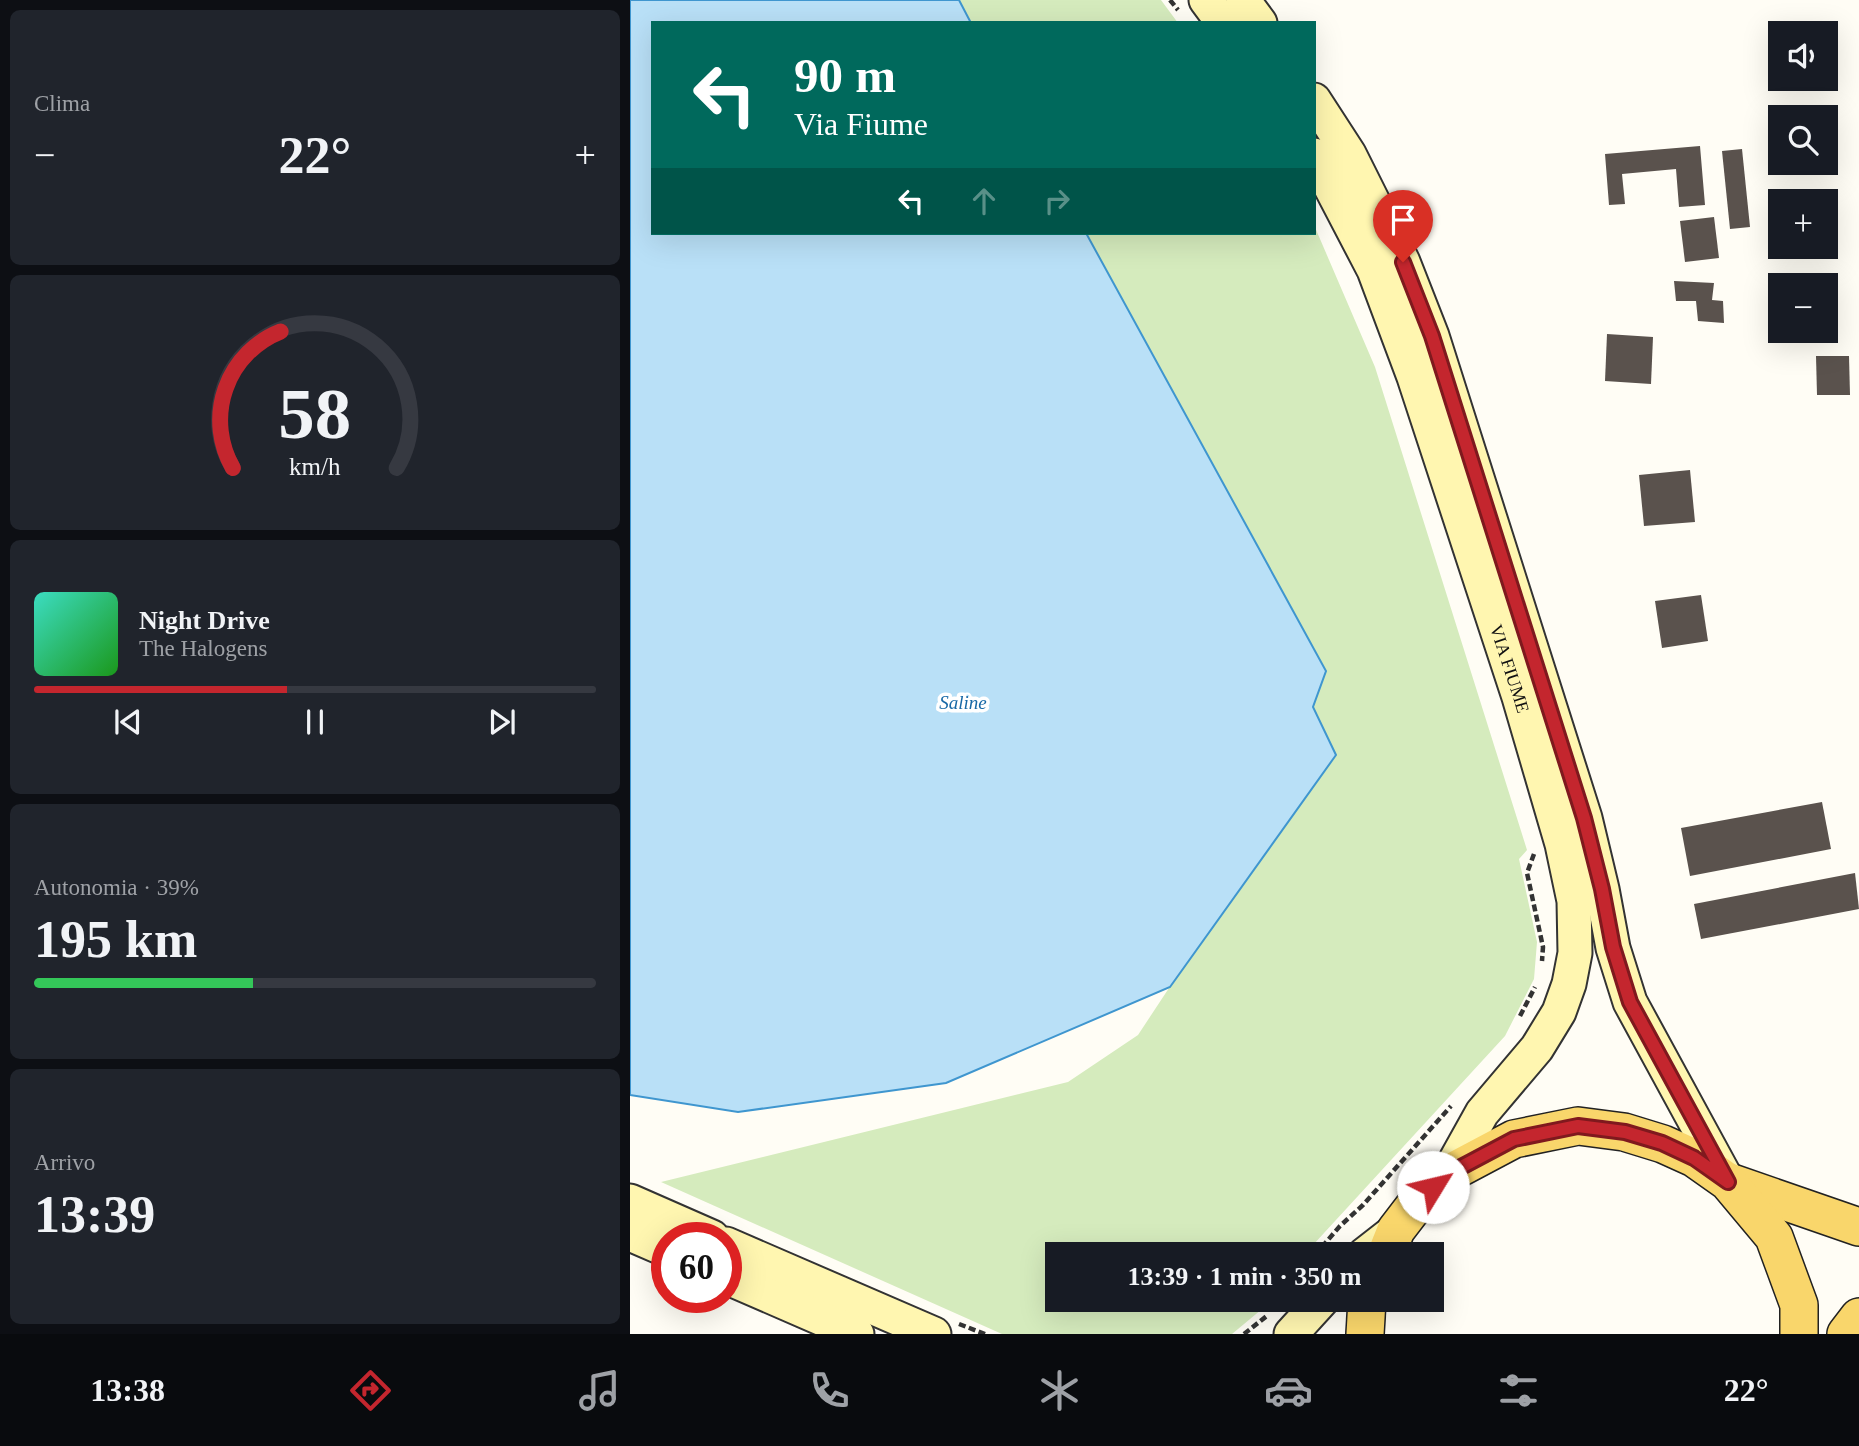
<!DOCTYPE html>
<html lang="it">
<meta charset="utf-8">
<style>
body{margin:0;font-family:"Times New Roman",serif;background:#20242c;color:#f1f3f6;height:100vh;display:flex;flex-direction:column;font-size:26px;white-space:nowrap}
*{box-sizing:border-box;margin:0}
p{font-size:23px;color:#9ea1a6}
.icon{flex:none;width:38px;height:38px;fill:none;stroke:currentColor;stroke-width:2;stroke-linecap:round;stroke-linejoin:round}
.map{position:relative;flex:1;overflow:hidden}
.panel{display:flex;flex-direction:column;gap:10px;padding:10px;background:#0d0f14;width:630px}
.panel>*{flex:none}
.banner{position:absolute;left:21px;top:21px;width:665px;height:214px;border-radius:0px;box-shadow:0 7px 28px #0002;background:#00695c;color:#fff;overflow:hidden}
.fabs{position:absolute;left:1138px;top:21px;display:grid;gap:14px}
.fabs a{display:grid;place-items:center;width:70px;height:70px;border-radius:0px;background:#171b24;box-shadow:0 7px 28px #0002;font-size:35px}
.speed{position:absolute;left:21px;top:1222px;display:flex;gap:14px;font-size:35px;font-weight:700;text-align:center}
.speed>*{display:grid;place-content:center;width:91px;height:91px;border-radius:50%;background:#171b24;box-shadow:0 7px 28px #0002;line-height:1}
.speed .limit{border:10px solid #d22;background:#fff;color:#111}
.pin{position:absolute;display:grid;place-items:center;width:60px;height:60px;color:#fff;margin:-72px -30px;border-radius:50% 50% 50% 0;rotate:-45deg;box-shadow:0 0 7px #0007}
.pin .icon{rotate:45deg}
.me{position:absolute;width:77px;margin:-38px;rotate:54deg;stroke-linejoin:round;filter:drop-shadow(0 0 5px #0008)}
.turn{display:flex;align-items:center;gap:24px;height:147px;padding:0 28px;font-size:32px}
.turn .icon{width:91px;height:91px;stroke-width:2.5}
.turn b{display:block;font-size:49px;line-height:60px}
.lanes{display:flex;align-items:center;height:66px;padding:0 28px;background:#0003;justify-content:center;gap:35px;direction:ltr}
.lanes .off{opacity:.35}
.big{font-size:52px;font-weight:700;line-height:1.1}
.panel .widget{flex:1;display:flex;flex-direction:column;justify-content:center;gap:10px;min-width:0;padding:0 24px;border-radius:10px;background:#20242c}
.panel .dial{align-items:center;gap:0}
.dial svg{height:182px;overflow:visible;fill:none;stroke:#363941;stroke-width:7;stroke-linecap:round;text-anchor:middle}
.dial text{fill:#f1f3f6;stroke:none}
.song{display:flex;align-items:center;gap:21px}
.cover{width:84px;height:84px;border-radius:10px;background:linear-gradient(135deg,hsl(170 70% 55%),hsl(120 70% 35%))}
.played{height:7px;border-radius:4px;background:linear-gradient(90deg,#c4262e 45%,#363941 45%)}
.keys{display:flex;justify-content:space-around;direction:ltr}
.heat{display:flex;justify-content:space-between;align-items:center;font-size:38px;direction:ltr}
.charge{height:10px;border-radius:5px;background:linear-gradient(90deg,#34c759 39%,#363941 0)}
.trip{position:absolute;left:415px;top:1242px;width:399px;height:70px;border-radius:0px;background:#171b24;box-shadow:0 7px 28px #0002;font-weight:700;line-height:70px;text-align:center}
.dock{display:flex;height:112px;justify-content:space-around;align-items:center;background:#090b0e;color:#9ea1a6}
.dock .icon{width:49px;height:49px}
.dock .on{color:#c4262e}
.dock b{font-size:32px;color:#f1f3f6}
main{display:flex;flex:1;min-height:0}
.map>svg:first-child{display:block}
.green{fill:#d5ebbd}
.water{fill:#b9e0f7;stroke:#3f96cf;stroke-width:2}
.building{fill:#5a524d}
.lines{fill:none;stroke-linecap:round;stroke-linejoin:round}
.secondary-casing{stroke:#333;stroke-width:37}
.primary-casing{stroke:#222;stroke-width:40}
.path{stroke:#333;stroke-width:4.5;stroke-dasharray:7 3.5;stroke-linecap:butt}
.secondary{stroke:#fff6b0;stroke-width:33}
.primary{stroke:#f9d66b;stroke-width:37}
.route-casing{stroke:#7f191e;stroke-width:18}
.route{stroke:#c4262e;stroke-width:12}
.labels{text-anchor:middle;stroke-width:7;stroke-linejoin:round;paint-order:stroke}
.street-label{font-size:18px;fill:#111;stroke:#fff}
.water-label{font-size:19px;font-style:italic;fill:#1768a6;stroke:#fff}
</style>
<main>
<section class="panel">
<div class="widget"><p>Clima</p>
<div class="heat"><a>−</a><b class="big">22°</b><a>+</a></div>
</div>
<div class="widget dial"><svg viewBox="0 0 100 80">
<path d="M14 69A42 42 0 1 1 86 69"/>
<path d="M14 69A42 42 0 0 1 35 9" stroke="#c4262e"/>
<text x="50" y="56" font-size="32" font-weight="700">58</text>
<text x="50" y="72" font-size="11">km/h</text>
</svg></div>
<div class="widget">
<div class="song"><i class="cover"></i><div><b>Night Drive</b><p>The Halogens</p></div></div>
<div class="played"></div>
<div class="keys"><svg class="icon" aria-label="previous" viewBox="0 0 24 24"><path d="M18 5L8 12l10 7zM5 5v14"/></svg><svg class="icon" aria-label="pause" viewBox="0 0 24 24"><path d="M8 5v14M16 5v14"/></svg><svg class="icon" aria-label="next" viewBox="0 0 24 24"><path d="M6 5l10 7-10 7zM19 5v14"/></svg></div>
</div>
<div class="widget"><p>Autonomia · 39%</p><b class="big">195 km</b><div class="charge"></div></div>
<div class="widget"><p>Arrivo</p><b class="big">13:39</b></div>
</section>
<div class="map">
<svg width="1229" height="1334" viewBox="0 0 1229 1334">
<rect width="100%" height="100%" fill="#fffdf5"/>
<polygon class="green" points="0,0 531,0 548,23 23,23 23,233 684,233 684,225 745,367 897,850 889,859 907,942 904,979 875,1036 683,1245 678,1255 427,1255 427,1300 643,1300 602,1334 372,1334 31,1182 438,1082 508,1035 539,988 316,1083 108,1112 0,1095"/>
<polygon class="water" points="0,0 329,0 341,23 23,23 23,233 456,233 696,671 683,707 706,755 540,987 316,1083 108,1112 0,1095"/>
<g class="building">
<polygon points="1070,146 1075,205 1049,207 1046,169 992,174 995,204 979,205 975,154"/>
<polygon points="1112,149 1120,227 1100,229 1092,151"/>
<polygon points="1084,217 1089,258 1055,262 1050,221"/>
<polygon points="1044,281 1084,283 1082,300 1093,301 1094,323 1068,321 1066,301 1046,301"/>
<polygon points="977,334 1023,337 1021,384 975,381"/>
<polygon points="1186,356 1219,356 1220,395 1187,395"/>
<polygon points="1060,470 1065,522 1014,526 1009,475"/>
<polygon points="1071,595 1078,641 1032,648 1025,601"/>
<polygon points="1192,802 1201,849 1060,876 1051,828"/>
<polygon points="1225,873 1229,909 1071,939 1064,904"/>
</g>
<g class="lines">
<g class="secondary-casing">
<g id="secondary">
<polyline points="576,0 593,23"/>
<polyline points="613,0 630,23"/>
<polyline points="684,100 719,154 773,262 802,336 955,818 972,889 983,948 1000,1002 1098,1182"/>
<path id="s1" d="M684 155 744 270 784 377 889 697 932 844 944 901 945 953 939 984 929 1012 907 1048 852 1113 818 1174"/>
<polyline points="0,1201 82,1237"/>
<polyline points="0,1234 37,1250"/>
<polyline points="96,1244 304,1334"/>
<polyline points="734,1255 766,1230"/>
<polyline points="96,1277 227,1334"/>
<polyline points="661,1334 692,1300"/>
</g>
</g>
<g class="primary-casing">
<g id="primary">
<polyline points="1099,1182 1229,1227"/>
<polyline points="756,1255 766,1230 789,1200 818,1174 884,1139 948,1126 994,1132 1033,1144 1064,1158 1098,1182 1144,1237 1169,1305 1169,1334"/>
<polyline points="735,1334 737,1300"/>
<polyline points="1216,1334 1229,1317"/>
</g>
</g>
<g class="path">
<polyline points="540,0 548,10"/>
<polyline points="904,854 897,873 913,947 912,961"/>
<polyline points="890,1016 905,987"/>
<polyline points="685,1255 710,1226 733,1205 821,1106"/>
<polyline points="329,1324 355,1334"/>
<polyline points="614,1334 638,1315"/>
</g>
<use href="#secondary" class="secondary"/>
<use href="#primary" class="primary"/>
</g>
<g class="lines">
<g class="route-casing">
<polyline id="route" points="773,262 802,336 954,818 972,889 983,947 1000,1002 1098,1182 1064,1158 1032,1143 995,1132 948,1126 884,1139 818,1174 803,1187"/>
</g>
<use href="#route" class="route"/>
</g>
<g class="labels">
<g class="street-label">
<text dy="6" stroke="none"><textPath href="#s1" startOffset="551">VIA FIUME</textPath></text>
</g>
<g class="water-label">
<text x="333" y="709">Saline</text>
</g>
</g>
</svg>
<div class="fabs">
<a><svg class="icon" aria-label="sound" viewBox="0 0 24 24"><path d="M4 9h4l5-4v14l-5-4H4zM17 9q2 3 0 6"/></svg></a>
<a><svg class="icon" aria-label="search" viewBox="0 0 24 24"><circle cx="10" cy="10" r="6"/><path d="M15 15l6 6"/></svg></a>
<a>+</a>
<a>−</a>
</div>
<div class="speed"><div class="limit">60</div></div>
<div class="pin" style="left:773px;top:262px;background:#d93025"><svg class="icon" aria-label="arrive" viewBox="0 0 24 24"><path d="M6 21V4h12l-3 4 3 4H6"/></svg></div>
<svg class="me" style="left:803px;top:1187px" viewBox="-20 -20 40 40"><circle r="19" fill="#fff"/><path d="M0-13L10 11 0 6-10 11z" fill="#c4262e"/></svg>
<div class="trip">13:39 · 1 min · 350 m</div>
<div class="banner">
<div class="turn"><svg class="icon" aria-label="left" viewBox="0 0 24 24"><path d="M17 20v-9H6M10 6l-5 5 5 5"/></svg><div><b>90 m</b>Via Fiume</div></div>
<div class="lanes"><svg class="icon" aria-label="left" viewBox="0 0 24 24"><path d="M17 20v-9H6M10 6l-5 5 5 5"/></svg><svg class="icon off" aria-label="ahead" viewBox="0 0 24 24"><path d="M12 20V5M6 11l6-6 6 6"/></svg><svg class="icon off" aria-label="right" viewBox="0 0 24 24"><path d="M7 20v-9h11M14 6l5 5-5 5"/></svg></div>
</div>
</div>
</main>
<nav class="dock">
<b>13:38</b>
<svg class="icon on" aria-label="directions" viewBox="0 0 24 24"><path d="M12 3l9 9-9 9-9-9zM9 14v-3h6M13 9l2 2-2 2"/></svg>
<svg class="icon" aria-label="music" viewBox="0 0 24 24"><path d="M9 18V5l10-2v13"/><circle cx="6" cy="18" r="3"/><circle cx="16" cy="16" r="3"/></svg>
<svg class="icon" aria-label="phone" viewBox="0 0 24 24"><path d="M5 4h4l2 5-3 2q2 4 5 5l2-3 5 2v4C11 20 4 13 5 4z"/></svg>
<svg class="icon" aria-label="climate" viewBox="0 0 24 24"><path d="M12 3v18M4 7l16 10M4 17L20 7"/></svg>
<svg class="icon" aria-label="car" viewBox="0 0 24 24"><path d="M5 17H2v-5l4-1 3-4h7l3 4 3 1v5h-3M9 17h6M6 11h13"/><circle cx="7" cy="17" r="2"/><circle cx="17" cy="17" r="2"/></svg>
<svg class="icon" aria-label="filters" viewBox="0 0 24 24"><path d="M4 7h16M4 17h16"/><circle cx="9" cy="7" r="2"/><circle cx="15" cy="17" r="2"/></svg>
<b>22°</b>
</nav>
